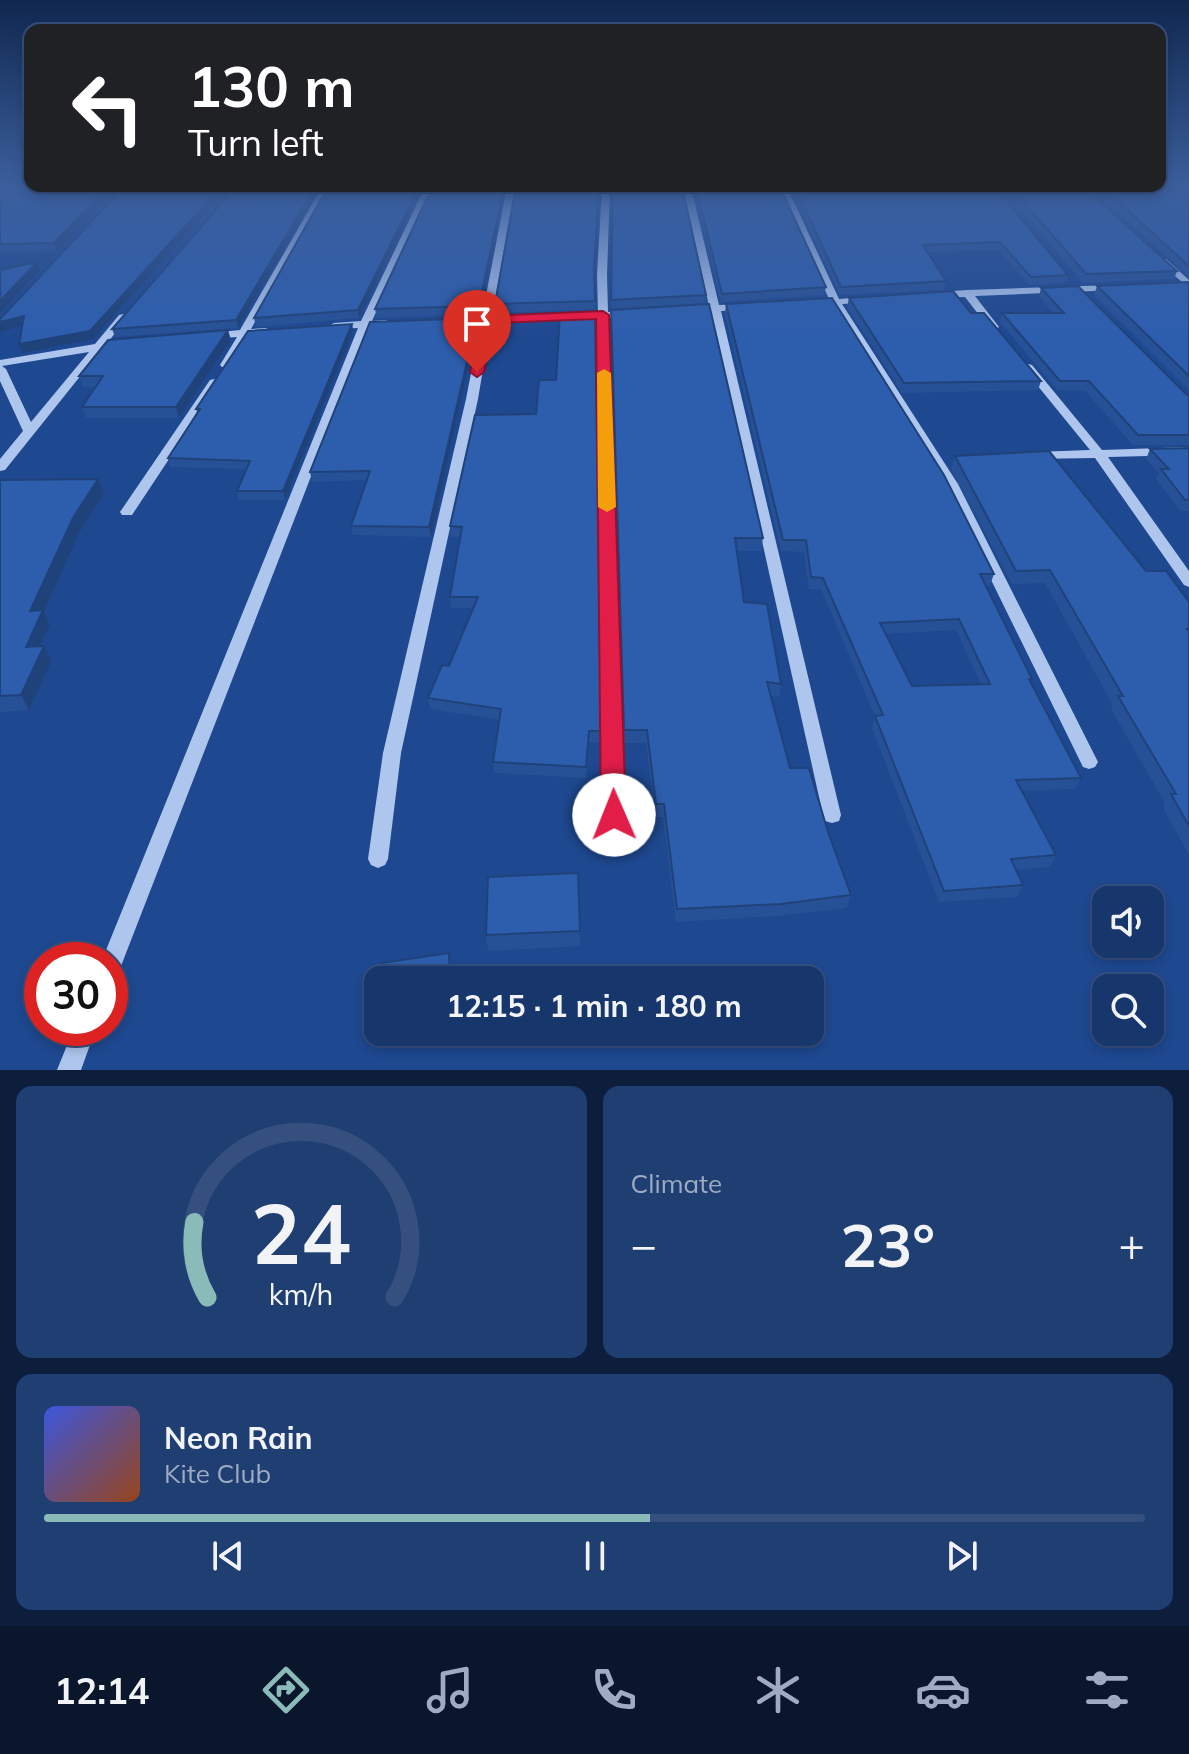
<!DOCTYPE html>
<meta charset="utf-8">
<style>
body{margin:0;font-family:Mulish,sans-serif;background:#1f3e72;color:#f1f3f6;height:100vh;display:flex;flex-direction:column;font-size:30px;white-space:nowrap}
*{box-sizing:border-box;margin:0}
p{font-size:26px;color:#9eabc2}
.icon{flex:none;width:44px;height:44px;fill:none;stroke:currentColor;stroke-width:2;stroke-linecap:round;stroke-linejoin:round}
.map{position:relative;height:1070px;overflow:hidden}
.drawer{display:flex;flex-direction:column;gap:16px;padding:16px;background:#0c1e3b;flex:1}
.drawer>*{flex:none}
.banner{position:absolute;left:24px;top:24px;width:1142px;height:168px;border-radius:16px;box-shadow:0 4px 12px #0003,0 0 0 2px #35507f;background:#202124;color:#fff;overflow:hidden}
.tools{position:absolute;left:1092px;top:886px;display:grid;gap:16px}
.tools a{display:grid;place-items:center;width:72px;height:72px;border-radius:16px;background:#16366c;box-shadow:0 4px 12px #0003,0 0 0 2px #35507f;font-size:40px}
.speed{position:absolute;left:24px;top:942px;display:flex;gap:16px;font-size:40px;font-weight:700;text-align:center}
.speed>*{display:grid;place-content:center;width:104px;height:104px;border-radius:50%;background:#16366c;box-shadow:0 4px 12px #0003,0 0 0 2px #35507f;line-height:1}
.speed .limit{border:12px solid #d22;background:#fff;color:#111}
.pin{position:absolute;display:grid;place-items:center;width:68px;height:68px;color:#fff;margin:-82px -34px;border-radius:50% 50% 50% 0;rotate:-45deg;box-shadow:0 0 8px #0007}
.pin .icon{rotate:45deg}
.me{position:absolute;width:88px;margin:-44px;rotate:359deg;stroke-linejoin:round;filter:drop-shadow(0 0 6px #0008)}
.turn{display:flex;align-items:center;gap:28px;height:168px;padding:0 32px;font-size:36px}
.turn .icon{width:104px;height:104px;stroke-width:2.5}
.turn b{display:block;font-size:56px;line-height:68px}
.big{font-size:60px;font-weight:700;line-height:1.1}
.drawer .widget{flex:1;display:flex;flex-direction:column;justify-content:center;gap:12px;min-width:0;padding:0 28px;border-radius:16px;background:#1f3e72}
.drawer .dial{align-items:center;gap:0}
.dial svg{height:208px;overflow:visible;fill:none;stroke:#35507f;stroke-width:7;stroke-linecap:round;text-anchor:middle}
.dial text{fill:#f1f3f6;stroke:none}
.song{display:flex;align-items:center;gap:24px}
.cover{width:96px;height:96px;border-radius:12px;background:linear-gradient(135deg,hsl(230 70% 55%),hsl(20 70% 35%))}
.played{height:8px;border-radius:4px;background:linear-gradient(90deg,#8bbbb9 55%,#35507f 55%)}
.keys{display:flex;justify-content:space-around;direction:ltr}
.heat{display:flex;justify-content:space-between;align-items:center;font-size:44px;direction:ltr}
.drawer .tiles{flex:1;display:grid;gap:16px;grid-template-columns:1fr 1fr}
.widget:last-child{grid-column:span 2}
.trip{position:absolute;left:364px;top:966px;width:460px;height:80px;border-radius:16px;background:#16366c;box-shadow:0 4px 12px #0003,0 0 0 2px #35507f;font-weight:700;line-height:80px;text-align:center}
.tabs{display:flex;height:128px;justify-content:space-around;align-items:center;background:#09162b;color:#9eabc2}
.tabs .icon{width:56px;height:56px}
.tabs .current{color:#8bbbb9}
.tabs b{font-size:36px;color:#f1f3f6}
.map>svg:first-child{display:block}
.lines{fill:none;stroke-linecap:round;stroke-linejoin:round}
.minor{fill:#aec6ed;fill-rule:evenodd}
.wall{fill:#275196;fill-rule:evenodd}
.shaded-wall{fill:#20427a}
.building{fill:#2d5eae;stroke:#20427a;stroke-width:2;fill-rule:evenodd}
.route{fill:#e11d48;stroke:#92132f;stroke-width:2}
.slow{fill:#f59e0b}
</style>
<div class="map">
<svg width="1189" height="1070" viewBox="0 0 1189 1070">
<rect width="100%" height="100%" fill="#1e4890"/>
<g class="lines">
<g class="minor">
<polygon points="322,187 330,187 251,329 266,328 271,331 266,334 248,336 230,367 222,367 220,365 237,337 211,339 206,336 211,333 240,330"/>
<polygon points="425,187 433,187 372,321 386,320 391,323 386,326 369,327 121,966 118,973 110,976 110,960 102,960 358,328 334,329 329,326 334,323 361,321"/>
<polygon points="507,187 515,187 492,316 598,312 597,275 602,187 610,187 607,275 608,312 629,311 634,314 629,317 608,318 623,815 621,821 614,823 607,821 605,815 598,318 491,322 478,399 401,753 388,859 385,865 378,868 371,865 368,859 383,753 466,399 481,322 458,323 453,320 458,317 482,316"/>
<polygon points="683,187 691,187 719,305 741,304 746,307 741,310 721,311 841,815 839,821 832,823 825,821 823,815 711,312 694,313 689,310 694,307 709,306"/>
<polygon points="779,187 787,187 839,299 865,297 870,300 865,303 842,304 958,484 1098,762 1095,767 1089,769 1083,767 944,484 833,305 818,306 813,303 818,300 829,299"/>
<polygon points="1160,259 1166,259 1189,280 1189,288 1160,263"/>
<polygon points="1113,285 1118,288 1116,290 975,296 999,327 994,330 990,329 965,297 938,298 933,295 938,292 967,290"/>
<path d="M123 314 128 317 108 342 126 341V345L102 349 5 470 0 471V459L23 431 0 381V360L95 344 119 315ZM89 352 31 422 6 369 2 366Z"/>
<polygon points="1028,364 1032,365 1102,450 1189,447 1189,455 1108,457 1189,571 1189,587 1184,585 1095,458 1030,459 1028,456 1030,453 1034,452 1090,450 1024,369 1022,367"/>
<polygon points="214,379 220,382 134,512 132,515 122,515 120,512 210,380"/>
<polygon points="74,1028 96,1028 81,1070 57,1070"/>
</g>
</g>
<g class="wall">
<polygon points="0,187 117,187 57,251 0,252"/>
<polygon points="236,187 238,328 115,337 112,329"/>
<polygon points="328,187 423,187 359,318 256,327 254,318"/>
<polygon points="432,187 506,187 480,314 377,318 375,309"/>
<polygon points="613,187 706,295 705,303 611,309"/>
<polygon points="694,187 780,187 826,287 824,295 721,302"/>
<polygon points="790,187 995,187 1068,275 1066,283 1029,285 998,250 927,252 946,281 944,290 840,295"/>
<polygon points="1003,187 1084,187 1177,271 1174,279 1083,283"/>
<polygon points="1091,187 1173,187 1189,199 1189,277"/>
<polygon points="1178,187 1189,187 1189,195"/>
<polygon points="594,272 595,309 496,313 495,304"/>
<polygon points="1189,282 1189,390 1094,295 1097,286"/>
<polygon points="1041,288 1189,396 1189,445 1133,445 1085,391 1057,390 1000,322 1002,313 1053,313 1039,296"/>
<polygon points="849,298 971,313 1041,381 1038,390 902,393 847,307"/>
<path d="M726 304 994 574 990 585H986L1032 679 1031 682 1081 778 1075 789 1022 791 1056 855 1050 867 1016 870 1023 885 1017 897 939 902 872 728 875 716 821 589H809L804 552 781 551 725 314ZM956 630 981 684 912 686 885 634Z"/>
<polygon points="595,312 601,742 589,742 586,778 494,773 493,762 500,720 430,709 428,698 449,666 473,608 451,608 450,597 460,537 451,537 450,526 536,414"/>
<polygon points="611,321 763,538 761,551 736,551 744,602 781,684 779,697 771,696 790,768 828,832 851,895 847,908 778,916 676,922 663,817 656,817 646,743 624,743"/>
<polygon points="352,324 353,331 285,500 239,500 237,491 246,469 170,467 168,458 197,412 196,409"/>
<polygon points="477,326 431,537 353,535 351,526 367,480 312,482 310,472"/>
<polygon points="231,340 179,418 86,418 82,407 96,387 83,387 79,376"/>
<polygon points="1189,448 1189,511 1180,511 1156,479 1159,473 1146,459 1150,449"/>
<polygon points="955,456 1146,571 1189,602 1189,855 1163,808 1165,803 1111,709 1113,705 1045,583 1012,584 951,469"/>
<polygon points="98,479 104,493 79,533 44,612 50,625 41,646 52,660 29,710 0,712 0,480"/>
<polygon points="578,873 580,946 488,951 486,935"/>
</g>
<g class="shaded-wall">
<polygon points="108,187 117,187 57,251 54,243"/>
<polygon points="221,187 229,187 93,339 23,353 19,344"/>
<polygon points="315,187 320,187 238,328 236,320"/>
<polygon points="419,187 423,187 359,318 358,310"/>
<polygon points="504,187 506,187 480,314 479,306"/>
<polygon points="37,262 40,270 0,313 0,301"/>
<polygon points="24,316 28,324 0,332 0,322"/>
<polygon points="477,318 477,326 431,537 429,527"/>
<polygon points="352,324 353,331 285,500 283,491"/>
<polygon points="228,330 231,340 179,418 176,407"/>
<polygon points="98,479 104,493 79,533 44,612 50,625 33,662 26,647 30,611 73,518"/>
<polygon points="44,646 52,660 29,710 21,695"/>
</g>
<g class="building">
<polygon points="0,187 108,187 54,243 0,244"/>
<polygon points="124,187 221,187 90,331 19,344 24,316 0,322 0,319"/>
<polygon points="236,187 315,187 236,320 112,329"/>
<polygon points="328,187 419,187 358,310 254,318"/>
<polygon points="432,187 504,187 479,306 375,309"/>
<polygon points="516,187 599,187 594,267 595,301 495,304"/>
<polygon points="613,187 682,187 706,295 611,300"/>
<polygon points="696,187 780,187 826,287 722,294"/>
<polygon points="795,187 995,187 1068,275 1031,277 1000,242 923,245 946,281 841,287"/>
<polygon points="1011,187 1084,187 1177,271 1086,274"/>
<polygon points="1102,187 1173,187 1189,199 1189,266"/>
<polygon points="37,262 0,301 0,270"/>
<polygon points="1189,282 1189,376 1097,286"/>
<polygon points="1078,286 1187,395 1189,396 1189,435 1138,435 1089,381 1060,381 1002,313 1064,313 1041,288"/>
<polygon points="953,291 971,313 984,313 1041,381 904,383 849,298"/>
<path d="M832 298 944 475 994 574H980L1032 679H1029L1081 778 1016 780 1056 855 1011 859 1023 885 944 891 875 716 883 715 823 578 811 577 806 540H783L726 304ZM959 619 990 684 912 686 880 623Z"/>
<polygon points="709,304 763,538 735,538 744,602 767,604 781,684 767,682 790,768 809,768 828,832 851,895 781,904 677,909 664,804 656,804 647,730 624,730 611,310"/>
<polygon points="595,312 601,731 589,731 586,767 493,762 501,709 428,698 442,665 449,666 478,597 450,597 462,527 450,526 475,415 536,414 539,380 556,380 560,313"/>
<polygon points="477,318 429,527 351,526 370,471 310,472 370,322"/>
<polygon points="352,324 283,491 237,491 250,461 168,458 200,409 196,409 248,331"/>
<polygon points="228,330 176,407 82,407 103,376 79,376 108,340"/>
<polygon points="1189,448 1189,500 1185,500 1161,469 1169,469 1150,449"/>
<polygon points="1049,451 1146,571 1166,571 1189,602 1189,629 1187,629 1189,631 1189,826 1171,794 1176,794 1118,696 1123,696 1050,570 1016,571 955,456"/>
<polygon points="98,479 73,518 30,611 43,610 26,647 44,646 21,695 0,696 0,480"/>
<polygon points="578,873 580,931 486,935 488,877"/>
<polygon points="449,953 450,980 381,980 381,963"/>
</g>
<linearGradient id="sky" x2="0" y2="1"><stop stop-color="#10284f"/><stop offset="0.55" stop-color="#3b5e9c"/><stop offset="1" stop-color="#3b5e9c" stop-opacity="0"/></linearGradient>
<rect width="1189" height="337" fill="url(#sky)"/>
<polygon class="route" points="603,311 609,315 626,815 622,823 614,826 605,823 601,815 596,319 493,323 484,372 477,377 470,372 482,316"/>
<polygon class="slow" points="604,369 611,373 616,507 607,512 598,507 597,373"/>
</svg>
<div class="tools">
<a><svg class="icon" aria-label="sound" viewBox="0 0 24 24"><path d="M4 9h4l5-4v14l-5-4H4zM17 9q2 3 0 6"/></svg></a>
<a><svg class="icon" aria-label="search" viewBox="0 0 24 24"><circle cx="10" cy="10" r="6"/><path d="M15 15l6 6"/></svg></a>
</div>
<div class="speed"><div class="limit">30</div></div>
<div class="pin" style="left:477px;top:372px;background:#d93025"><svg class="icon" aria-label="arrive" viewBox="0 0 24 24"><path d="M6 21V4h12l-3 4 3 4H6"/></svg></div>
<svg class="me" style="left:614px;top:815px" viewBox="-20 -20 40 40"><circle r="19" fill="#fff"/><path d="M0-13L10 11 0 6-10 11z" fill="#e11d48"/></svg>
<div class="trip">12:15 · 1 min · 180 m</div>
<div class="banner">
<div class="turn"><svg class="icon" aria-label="left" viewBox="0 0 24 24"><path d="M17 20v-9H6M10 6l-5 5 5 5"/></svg><div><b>130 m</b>Turn left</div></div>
</div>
</div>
<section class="drawer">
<div class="tiles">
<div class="widget dial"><svg viewBox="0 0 100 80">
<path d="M14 69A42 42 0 1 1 86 69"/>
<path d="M14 69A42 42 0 0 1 9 40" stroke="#8bbbb9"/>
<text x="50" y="56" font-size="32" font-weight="700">24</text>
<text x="50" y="72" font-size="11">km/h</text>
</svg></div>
<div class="widget"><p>Climate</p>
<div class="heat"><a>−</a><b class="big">23°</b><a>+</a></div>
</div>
<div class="widget">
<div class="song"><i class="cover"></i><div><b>Neon Rain</b><p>Kite Club</p></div></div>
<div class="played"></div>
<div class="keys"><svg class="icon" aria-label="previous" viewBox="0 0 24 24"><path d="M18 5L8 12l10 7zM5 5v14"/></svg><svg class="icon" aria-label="pause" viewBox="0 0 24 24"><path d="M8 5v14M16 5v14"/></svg><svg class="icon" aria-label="next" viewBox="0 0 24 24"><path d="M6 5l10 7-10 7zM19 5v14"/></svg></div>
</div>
</div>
</section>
<nav class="tabs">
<b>12:14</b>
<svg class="icon current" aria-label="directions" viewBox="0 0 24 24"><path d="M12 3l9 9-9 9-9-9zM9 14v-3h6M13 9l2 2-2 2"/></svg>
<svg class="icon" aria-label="music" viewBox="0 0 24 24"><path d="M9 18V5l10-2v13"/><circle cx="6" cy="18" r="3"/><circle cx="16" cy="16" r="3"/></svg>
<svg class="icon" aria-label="phone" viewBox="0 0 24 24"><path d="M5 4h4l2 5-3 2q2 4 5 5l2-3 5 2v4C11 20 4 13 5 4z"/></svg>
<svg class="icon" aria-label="climate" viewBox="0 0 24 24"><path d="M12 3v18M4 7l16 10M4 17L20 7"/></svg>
<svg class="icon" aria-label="car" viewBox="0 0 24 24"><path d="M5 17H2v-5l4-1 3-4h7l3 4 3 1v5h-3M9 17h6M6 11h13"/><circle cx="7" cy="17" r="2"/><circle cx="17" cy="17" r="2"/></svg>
<svg class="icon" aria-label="filters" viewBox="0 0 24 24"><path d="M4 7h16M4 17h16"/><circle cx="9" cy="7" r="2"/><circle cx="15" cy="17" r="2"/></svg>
</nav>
